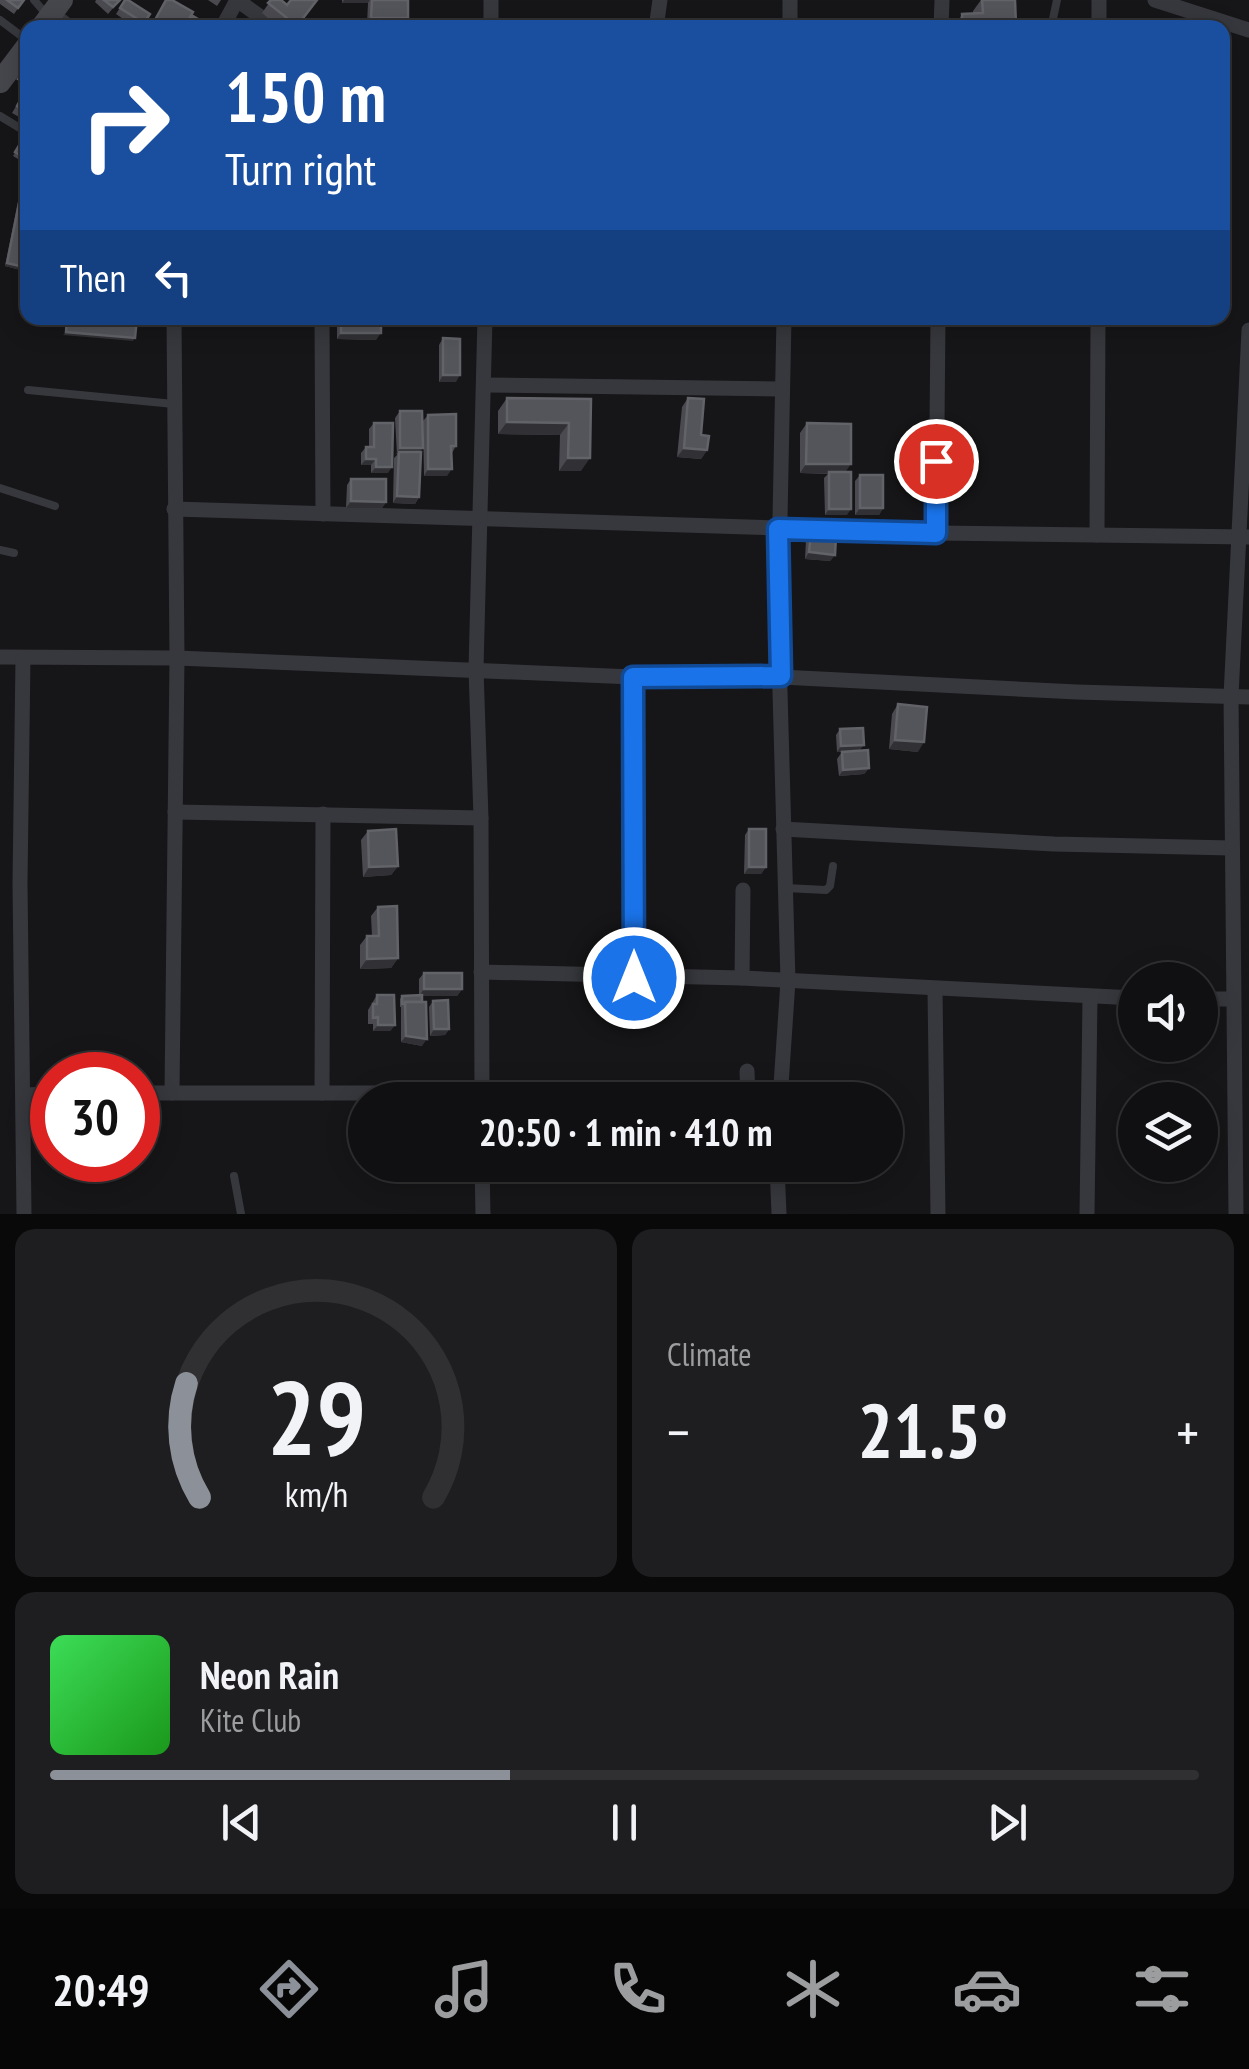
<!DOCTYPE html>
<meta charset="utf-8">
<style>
body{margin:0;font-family:"PT Sans Narrow",sans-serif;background:#1e1e20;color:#f1f3f6;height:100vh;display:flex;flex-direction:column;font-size:38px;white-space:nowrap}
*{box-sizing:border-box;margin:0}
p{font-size:32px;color:#9c9d9f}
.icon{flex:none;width:55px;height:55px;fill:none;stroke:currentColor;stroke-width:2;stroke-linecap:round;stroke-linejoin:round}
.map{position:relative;height:1214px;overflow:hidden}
.sheet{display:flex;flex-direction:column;gap:15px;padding:15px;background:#09090a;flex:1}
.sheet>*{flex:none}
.guide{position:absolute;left:20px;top:20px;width:1210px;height:305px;border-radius:20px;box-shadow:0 5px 25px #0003,0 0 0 2px #303032;background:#1a4fa0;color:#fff;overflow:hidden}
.fabs{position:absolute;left:1118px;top:962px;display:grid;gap:20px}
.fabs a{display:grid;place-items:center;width:100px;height:100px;border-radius:50%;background:#101012;box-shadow:0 5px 25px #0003,0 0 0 2px #303032;font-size:50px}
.speed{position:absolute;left:30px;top:1052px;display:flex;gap:20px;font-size:50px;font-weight:700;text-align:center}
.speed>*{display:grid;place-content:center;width:130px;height:130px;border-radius:50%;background:#101012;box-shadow:0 5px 25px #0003,0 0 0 2px #303032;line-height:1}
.speed .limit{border:15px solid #d22;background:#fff;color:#111}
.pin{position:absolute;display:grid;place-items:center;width:85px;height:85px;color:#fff;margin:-42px;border:5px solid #fff;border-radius:50%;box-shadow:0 2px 10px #0007}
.me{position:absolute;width:110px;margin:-55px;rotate:0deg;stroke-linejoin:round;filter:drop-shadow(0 0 8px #0008)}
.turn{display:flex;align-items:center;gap:35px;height:210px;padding:0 40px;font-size:45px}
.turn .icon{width:130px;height:130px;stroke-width:2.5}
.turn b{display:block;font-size:70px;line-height:85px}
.then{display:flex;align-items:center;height:95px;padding:0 40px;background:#0003;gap:20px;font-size:38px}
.big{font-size:75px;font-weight:600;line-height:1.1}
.sheet .widget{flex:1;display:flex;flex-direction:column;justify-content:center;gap:15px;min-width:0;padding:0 35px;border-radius:20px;background:#1e1e20}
.sheet .dial{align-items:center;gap:0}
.dial svg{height:260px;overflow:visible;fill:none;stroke:#303032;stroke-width:7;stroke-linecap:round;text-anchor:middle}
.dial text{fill:#f1f3f6;stroke:none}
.song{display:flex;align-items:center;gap:30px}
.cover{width:120px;height:120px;border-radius:15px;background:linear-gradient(135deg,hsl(130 70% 55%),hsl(120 70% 35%))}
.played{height:10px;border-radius:5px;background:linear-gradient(90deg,#8c9099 40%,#303032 40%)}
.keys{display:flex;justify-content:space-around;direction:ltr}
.heat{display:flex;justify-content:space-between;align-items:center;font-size:55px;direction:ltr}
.sheet .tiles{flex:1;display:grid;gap:15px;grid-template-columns:1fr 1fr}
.widget:last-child{grid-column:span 2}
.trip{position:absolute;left:348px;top:1082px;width:555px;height:100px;border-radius:50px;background:#101012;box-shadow:0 5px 25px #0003,0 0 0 2px #303032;font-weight:600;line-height:100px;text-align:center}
.tab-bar{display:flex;height:160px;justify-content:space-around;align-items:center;background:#060607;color:#9c9d9f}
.tab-bar .icon{width:70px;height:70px}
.tab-bar .active{color:#8c9099}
.tab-bar b{font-size:45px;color:#f1f3f6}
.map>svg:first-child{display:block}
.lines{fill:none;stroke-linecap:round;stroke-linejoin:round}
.service{stroke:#37383d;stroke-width:8}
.minor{stroke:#37383d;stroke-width:15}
.secondary{stroke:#46474d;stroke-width:22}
.wall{fill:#4a4a50}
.shaded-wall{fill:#313135}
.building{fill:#54555b;stroke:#626369;stroke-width:2.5}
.route-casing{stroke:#114b97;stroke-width:25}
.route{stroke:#1a73e8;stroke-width:18}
</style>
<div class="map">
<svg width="1249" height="1214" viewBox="0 0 1249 1214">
<rect width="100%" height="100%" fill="#161618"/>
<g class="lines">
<g class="service">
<polyline points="34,0 46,14"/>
<polyline points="57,13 76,28"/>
<polyline points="0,20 28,41"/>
<polyline points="1051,28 1057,0"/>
<polyline points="0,116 28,133"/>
<polyline points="28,390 174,404"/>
<polyline points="0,488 55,506"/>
<polyline points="0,550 14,553"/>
<polyline points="785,888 826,890 830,886 833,866"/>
<polyline points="234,1176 241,1214"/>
</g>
<g class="minor">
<polyline points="237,0 276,28"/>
<polyline points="1155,0 1249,30"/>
<polyline points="222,28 237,0"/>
<polyline points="491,28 491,0"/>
<polyline points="656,28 660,0"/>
<polyline points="790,28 790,0"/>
<polyline points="941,28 942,0"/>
<polyline points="1099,28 1099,0"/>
<polyline points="322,318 323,514"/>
<polyline points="484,385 781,389"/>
<polyline points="174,509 936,533 1249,537"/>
<polyline points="936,533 938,318"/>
<polyline points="1097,535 1098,318"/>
<polyline points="0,657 177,658 633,677 781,677 1077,692 1249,697"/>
<polyline points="23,658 20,883 24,1214"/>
<polyline points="633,677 634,978"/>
<polyline points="175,812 481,818"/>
<polyline points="783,829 1054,844 1231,848"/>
<polyline points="481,972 742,978 1135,998"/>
<polyline points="742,978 743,890"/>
<polyline points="935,990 938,1214"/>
<polyline points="1200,999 1232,999"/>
<polyline points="747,1071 748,1100"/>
<polyline points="138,1093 482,1093"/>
<polyline points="172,1093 177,658 174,318"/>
<polyline points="322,1093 323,814"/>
<polyline points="23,1095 52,1094"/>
<polyline points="482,1100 481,818 476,669 485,318"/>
<polyline points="780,1100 788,981 778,619 784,318"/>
<polyline points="482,1165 483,1214"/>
<polyline points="777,1165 779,1214"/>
<polyline points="1087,1214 1090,998"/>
<polyline points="1236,1214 1231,696 1249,330"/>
</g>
<g class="secondary">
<polyline points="41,28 62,0"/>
<polyline points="0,82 28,45"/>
</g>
</g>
<g class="wall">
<polygon points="0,0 24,0 14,14 0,4"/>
<polygon points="96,0 120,0 108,14 95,2"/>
<polygon points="125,0 150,14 141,28 136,28 116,14"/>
<polygon points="166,0 186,24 193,16 200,28 153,28 151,26"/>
<polygon points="208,0 221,0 217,6"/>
<polygon points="271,0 287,5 317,0 296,28 280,28 262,13"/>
<polygon points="342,0 408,0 404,25 400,24 400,28 373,28 375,24 367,24 368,3 342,3"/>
<polygon points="981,0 1015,0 1016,24 1026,28 954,28 962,14 973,14 973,11"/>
<polygon points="27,88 28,122 12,113"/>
<polygon points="20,144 28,155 23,162 13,156"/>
<polygon points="22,188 28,272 5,266 20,192"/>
<polygon points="337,318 381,318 376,340 337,339"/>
<polygon points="443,338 456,382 439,382 439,345"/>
<polygon points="507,398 591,399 581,471 559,471 560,435 498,434 498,411"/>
<polygon points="688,398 707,450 701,459 677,457 682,407"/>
<polygon points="400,411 420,452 419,497 415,504 393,503 394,458 397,455 395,418"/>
<polygon points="428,415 456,446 452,453 447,476 424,476 423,421"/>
<polygon points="374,423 388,473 371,473 371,465 361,465 361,453 366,447 369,447 369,429"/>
<polygon points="807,423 845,472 847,515 825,515 824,478 828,474 800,473 800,433"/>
<polygon points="860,475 883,508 879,515 855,515 855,481"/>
<polygon points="351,479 386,502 382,508 346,508 347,485"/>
<polygon points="811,534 835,555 830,561 805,559 806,540"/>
<polygon points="898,704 918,752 889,749 892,714"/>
<polygon points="840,729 860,751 869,768 864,774 839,776 837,759 842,752 837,752 836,735"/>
<polygon points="749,829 766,867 761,874 744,874 745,835"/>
<polygon points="368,831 398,866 391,875 363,877 361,840"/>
<polygon points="378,907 398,958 391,968 360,969 360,945 367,936 372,936 371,916"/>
<polygon points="424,973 462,989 457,996 422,996 422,1046 401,1042 401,1007 400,1007 400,999 402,996 419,995 419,979"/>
<polygon points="377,995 395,1025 390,1031 373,1031 373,1024 368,1024 368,1010"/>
<polygon points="433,1001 449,1029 445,1035 430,1036 429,1007"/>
</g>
<g class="shaded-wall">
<polygon points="344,0 370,0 368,3 342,3"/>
<polygon points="371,18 408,18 404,25 379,24 380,18 375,24 367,24"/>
<polygon points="7,263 28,268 28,272 5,266"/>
<polygon points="66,332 135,338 133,341 63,335"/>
<polygon points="341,333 381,333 376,340 337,339"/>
<polygon points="443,375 460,375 456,382 439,382"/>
<polygon points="507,422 569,423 560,435 498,434"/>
<polygon points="400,448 423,448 418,454 399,452 395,455"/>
<polygon points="684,448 707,450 701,459 677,457"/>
<polygon points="568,458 590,458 581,471 559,471"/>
<polygon points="366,459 376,459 371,465 361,465"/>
<polygon points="806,464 851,464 844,474 800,473"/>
<polygon points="376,467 392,467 388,473 371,473"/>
<polygon points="428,469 452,469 447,476 424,476"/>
<polygon points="397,496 419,497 415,504 393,503"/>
<polygon points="351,501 386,502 382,508 346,508"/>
<polygon points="860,508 883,508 879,515 855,515"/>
<polygon points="829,509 851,509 847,515 825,515"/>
<polygon points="809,552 835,555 830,561 805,559"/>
<polygon points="895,740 924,742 918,752 889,749"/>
<polygon points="864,745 859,751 837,752 841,746"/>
<polygon points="869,768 864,774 839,776 843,770"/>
<polygon points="398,866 391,875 363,877 369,867"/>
<polygon points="749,867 766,867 761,874 744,874"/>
<polygon points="398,958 391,968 360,969 367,959"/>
<polygon points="424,989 462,989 457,996 419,996"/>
<polygon points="378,1025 395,1025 390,1031 373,1031"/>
<polygon points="434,1029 449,1029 445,1035 430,1036"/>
<polygon points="406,1036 427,1039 422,1046 401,1042"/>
</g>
<g class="building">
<polygon points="7,0 24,0 18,8"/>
<polygon points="104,0 120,0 113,7"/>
<polygon points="125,0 128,0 150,14 144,23 120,8"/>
<polygon points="166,0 172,0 193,12 186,24 190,28 169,28 155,20"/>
<polygon points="271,0 281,0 287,5 291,0 317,0 297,26 268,3"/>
<polygon points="372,0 408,0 408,18 371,18"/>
<polygon points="982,0 1015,0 1016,24 1026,24 1026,28 963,28 962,14 983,13"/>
<polygon points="193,16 203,22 200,28 196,28 189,23"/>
<polygon points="380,18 400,19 400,28 379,28"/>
<polygon points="59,20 73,28 59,28 55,25"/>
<polygon points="24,70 28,72 28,78 25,83 18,79"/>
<polygon points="27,88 28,88 28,113 17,106"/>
<polygon points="20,144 28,148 28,155 25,158 15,152"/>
<polygon points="22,188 28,189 28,268 7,263"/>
<polygon points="67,318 137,318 135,338 66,332"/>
<rect x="341" y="318" width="40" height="15"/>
<polygon points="443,338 460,339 460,375 443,375"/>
<polygon points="507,398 591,399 590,458 568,458 569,423 507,422"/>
<polygon points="688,398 704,399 701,435 709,436 707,450 684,448"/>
<polygon points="400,411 422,411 423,448 400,448"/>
<polygon points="456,414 456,446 451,446 452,469 428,469 428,415"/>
<polygon points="374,423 393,423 392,467 376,467 376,459 366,459 366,447 374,447"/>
<polygon points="807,423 851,424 851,464 806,464"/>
<polygon points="399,452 421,452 419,497 397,496"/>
<rect x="829" y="472" width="22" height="37"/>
<rect x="860" y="475" width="23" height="33"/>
<polygon points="351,479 386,479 386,502 351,501"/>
<polygon points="811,534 836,536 835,555 809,552"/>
<polygon points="898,704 927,707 924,742 895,740"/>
<polygon points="863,728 864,745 841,746 840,729"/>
<polygon points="868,750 869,768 843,770 842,752"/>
<polygon points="396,829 398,866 369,867 368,831"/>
<rect x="749" y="829" width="17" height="38"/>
<polygon points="397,906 398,958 367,959 367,936 379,936 378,907"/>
<rect x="424" y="973" width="38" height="16"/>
<polygon points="377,995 394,995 395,1025 378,1025 378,1017 373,1018 373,1004 377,1004"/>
<polygon points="422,995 422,1002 405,1002 405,1004 402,1004 402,996"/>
<polygon points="448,1000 449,1029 434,1029 433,1001"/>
<polygon points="405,1002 426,1002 427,1039 406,1036"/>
</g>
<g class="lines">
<g class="route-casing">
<polyline id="route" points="634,978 633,677 781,676 778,529 936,533 936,461"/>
</g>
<use href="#route" class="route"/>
</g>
</svg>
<div class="fabs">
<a><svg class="icon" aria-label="sound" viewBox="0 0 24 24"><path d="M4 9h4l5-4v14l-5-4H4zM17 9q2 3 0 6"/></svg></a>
<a><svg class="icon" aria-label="layers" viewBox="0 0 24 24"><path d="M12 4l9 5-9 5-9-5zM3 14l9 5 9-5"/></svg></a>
</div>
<div class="speed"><div class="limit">30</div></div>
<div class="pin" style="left:936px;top:461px;background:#d93025"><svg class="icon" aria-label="arrive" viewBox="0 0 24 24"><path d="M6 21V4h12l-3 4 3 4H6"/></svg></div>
<svg class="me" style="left:634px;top:978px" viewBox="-20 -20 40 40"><circle r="17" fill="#1a73e8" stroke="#fff" stroke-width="3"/><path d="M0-11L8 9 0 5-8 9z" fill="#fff"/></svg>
<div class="trip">20:50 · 1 min · 410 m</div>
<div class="guide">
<div class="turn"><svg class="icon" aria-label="right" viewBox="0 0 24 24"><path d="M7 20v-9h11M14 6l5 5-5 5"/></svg><div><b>150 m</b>Turn right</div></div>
<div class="then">Then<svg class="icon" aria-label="left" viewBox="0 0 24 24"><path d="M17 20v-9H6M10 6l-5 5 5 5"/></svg></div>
</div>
</div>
<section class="sheet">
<div class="tiles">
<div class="widget dial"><svg viewBox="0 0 100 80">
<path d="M14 69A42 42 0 1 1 86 69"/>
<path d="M14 69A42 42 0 0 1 10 34" stroke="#8c9099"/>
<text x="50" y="56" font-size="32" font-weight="700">29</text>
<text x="50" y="72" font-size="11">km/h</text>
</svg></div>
<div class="widget"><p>Climate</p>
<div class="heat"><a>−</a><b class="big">21.5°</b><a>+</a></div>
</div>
<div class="widget">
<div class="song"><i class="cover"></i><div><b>Neon Rain</b><p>Kite Club</p></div></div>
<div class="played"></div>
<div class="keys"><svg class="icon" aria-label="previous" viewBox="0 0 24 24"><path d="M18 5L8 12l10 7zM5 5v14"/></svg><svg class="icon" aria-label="pause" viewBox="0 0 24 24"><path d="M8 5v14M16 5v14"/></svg><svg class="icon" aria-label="next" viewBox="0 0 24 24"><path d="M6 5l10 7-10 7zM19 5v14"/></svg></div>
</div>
</div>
</section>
<nav class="tab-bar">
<b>20:49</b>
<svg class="icon active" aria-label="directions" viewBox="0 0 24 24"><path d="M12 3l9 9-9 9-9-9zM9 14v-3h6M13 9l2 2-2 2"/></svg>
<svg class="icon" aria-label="music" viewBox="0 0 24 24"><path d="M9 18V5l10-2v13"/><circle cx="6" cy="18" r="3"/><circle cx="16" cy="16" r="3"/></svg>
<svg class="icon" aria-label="phone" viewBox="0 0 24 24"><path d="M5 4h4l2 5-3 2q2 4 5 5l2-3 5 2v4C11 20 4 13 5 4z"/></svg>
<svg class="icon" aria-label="climate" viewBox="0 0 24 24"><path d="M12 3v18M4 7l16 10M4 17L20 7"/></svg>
<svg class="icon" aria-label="car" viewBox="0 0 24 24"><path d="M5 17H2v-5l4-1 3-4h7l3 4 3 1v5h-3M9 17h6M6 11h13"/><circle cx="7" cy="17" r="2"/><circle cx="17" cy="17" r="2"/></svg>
<svg class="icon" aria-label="filters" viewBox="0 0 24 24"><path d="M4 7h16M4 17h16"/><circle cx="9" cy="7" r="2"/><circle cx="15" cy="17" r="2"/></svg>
</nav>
